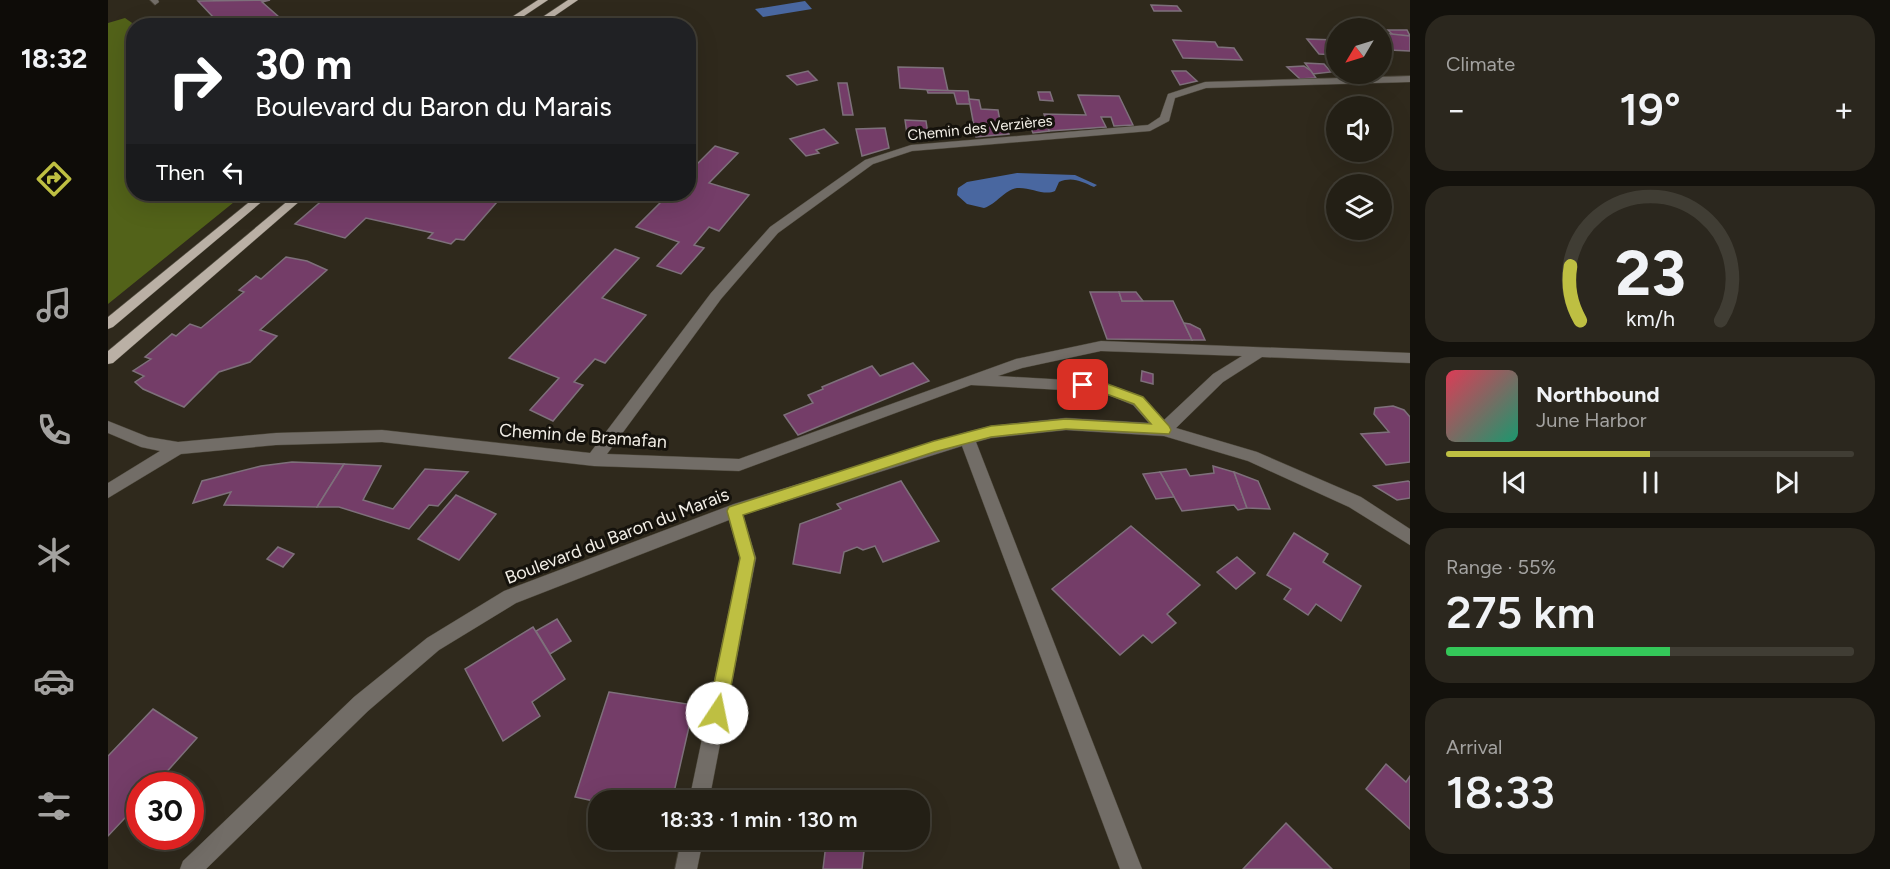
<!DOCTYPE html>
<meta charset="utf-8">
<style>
body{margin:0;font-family:Figtree,sans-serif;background:#2b271e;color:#f1f3f6;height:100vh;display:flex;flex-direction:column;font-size:22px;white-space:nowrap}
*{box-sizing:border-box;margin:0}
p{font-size:20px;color:#a3a2a0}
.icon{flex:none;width:33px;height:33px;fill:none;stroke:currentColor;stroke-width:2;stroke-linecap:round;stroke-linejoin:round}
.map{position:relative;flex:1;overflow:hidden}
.side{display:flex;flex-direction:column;gap:15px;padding:15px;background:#13110c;width:480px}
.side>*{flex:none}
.hud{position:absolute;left:18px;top:18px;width:570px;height:183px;border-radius:24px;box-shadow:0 6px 24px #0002,0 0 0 2px #403d34;background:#202124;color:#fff;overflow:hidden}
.needle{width:39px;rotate:232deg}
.tools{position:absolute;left:1218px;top:18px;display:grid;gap:12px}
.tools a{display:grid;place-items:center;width:66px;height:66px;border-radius:50%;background:#231f15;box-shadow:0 6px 24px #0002,0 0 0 2px #403d34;font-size:30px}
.speed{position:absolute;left:18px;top:772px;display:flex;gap:12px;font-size:30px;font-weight:700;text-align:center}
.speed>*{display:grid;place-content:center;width:78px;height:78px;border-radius:50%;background:#231f15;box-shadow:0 6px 24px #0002,0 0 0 2px #403d34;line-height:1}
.speed .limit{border:9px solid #d22;background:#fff;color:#111}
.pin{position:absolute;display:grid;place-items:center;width:51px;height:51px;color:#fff;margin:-26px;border-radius:12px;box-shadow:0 3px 9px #0006}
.me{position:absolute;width:66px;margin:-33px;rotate:11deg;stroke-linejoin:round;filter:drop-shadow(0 0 4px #0008)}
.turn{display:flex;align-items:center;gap:21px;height:126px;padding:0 30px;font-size:27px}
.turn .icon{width:78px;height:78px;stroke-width:2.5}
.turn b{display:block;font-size:42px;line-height:51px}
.then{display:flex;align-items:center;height:57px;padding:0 30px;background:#0003;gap:12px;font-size:22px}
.big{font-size:45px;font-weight:600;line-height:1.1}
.side .card{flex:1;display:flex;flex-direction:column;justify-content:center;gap:9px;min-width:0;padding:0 21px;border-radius:24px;background:#2b271e}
.side .dial{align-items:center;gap:0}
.dial svg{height:156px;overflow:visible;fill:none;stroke:#403d34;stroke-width:7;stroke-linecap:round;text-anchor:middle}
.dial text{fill:#f1f3f6;stroke:none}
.song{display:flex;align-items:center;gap:18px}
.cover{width:72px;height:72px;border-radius:9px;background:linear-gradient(135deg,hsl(350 70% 55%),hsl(160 70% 35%))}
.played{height:6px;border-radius:3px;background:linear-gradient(90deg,#bebf42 50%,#403d34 50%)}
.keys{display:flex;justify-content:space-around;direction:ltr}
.heat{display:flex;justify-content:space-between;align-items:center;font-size:33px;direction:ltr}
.charge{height:9px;border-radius:4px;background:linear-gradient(90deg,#34c759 55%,#403d34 0)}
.trip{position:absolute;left:480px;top:790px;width:342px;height:60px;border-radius:24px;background:#231f15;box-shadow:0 6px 24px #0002,0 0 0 2px #403d34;font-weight:600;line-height:60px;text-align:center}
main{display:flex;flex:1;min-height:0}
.menu{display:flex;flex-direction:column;width:108px;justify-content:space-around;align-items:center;background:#0e0c08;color:#a3a2a0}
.menu .icon{width:42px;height:42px}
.menu .on{color:#bebf42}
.menu b{font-size:27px;color:#f1f3f6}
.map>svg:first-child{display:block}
.forest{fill:#526219}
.water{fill:#4967a0}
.building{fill:#743d68;stroke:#7e707b;stroke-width:1.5}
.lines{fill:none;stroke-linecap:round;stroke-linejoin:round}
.minor-casing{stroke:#4a4538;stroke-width:1}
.major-casing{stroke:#4a4538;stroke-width:1}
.minor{fill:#726d67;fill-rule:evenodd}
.major{fill:#bab0a5;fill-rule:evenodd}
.route{fill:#bebf42;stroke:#7c7c2b;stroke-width:1.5}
.labels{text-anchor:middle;stroke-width:6;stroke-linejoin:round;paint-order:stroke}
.far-street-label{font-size:15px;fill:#f2eee6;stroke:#15120c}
.street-label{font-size:18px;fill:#f2eee6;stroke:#15120c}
</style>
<main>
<nav class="menu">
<b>18:32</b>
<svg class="icon on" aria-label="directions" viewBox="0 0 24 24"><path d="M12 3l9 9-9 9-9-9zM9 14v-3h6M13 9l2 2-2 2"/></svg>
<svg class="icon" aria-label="music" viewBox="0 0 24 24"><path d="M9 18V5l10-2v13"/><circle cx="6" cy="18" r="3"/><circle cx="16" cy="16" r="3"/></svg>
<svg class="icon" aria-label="phone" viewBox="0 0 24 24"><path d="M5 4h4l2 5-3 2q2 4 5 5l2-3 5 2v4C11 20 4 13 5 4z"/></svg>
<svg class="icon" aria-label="climate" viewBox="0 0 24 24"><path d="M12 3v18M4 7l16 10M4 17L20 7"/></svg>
<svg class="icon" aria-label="car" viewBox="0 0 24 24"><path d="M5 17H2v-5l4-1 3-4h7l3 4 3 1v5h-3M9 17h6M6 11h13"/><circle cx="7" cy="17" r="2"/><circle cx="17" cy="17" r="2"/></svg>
<svg class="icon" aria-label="filters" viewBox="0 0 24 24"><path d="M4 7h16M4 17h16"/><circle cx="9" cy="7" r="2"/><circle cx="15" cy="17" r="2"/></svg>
</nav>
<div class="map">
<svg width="1302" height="869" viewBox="0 0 1302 869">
<rect width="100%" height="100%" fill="#2f291c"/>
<polygon class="forest" points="17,18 27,25 26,194 136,194 0,304 0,23"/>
<g class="water">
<polygon points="697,1 704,9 655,17 647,9"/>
<path d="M909 173 967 175 989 185 986 187C974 182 965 176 951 182L947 191C936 196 923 187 909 188 896 190 889 204 876 208L859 204 849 195 850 188 859 182Z"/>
</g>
<g class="building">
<polygon points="162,0 154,2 172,18 147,26 137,23 98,26 95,20 105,17 90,1"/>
<polygon points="1043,5 1069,6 1073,11 1046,11"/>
<polygon points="315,18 329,26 296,26"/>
<polygon points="1280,30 1299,30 1302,36 1285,35"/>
<polygon points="1274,33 1302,36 1302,51 1281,50 1274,42"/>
<polygon points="1199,39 1228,40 1228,55 1211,54"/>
<polygon points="1065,40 1107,42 1110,47 1126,48 1134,60 1075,58"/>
<polygon points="1197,63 1216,64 1223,72 1205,74"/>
<polygon points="1196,66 1203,71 1208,78 1192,79 1179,67"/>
<polygon points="790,67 835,68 840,91 792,88"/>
<polygon points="700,71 709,80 689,85 679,76"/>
<polygon points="1064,71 1078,71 1089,81 1072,85"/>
<polygon points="730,83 739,83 745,115 735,115"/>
<polygon points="819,90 860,91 862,104 849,104 846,93 820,93"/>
<polygon points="930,92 942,92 945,101 932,100"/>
<polygon points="970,95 1011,96 1025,125 1006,126 1003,117 993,117 998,127 941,131 936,114 978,115"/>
<polygon points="861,99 871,100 873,109 890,110 892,121 898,121 901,134 868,137"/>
<polygon points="797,120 818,121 820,134 799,134"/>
<polygon points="920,121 938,121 941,131 925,133"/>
<polygon points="777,128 781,148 754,156 748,129"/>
<polygon points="716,129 730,143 708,150 711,153 698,156 682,139"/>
<polygon points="607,146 630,153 601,183 641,195 611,231 601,227 586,245 596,248 573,274 549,266 571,242 528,227 561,194 580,194 580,173"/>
<polygon points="229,194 386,194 395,195 356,240 348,239 343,244 320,238 325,233 258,218 237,238 187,224 217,198 223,199"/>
<polygon points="507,249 531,258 494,298 538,315 497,363 487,359 466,382 475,385 445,421 422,410 451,378 401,358"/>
<polygon points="178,257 199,261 219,270 152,330 169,336 142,362 111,372 76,407 35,389 27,382 36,376 25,371 43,359 37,357 64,334 68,336 82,324 93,328 136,292 131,290 148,276 153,279"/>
<polygon points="982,292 1011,292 1014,301 1065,301 1084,340 999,339"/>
<polygon points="1011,292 1028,292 1035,301 1014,301"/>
<polygon points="1076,323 1082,324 1092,329 1097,340 1084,340"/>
<polygon points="805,363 821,381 690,435 676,415 705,403 700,395 715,389 714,387 764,366 772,376"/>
<polygon points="1034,371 1045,374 1045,384 1033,381"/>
<polygon points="1285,406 1296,410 1302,417 1302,462 1278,465 1253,434 1281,432 1266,414 1267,408"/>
<polygon points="184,462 236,464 209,507 116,505 123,492 85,503 94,481 153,466"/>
<polygon points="236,464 273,466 255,500 285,509 317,469 360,472 330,506 321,505 301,529 231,507 209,507"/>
<polygon points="1105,466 1126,472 1139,508 1130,510 1126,505 1074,511 1052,472 1078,469 1082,476 1106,473"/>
<polygon points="1052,472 1066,497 1048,499 1035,474"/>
<polygon points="1126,472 1150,481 1162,509 1139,508"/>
<polygon points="793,481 831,541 775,562 767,546 755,550 749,547 736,552 732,573 685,564 692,524 733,509 729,504"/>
<polygon points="1300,481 1302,482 1302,498 1289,500 1266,486"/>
<polygon points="348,495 388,514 351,560 310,539"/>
<polygon points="1023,526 1092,585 1059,614 1068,623 1044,643 1035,635 1012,655 944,589"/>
<polygon points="1186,533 1220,554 1215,562 1253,586 1233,621 1208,604 1200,615 1176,599 1183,589 1159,575"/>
<polygon points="170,547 186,554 175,567 159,559"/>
<polygon points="1129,557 1147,573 1128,589 1109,572"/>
<polygon points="449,619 463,641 442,654 428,631"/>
<polygon points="425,627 457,679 424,702 432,716 395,741 357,669"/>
<polygon points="501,692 586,705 564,801 490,802 467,797"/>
<polygon points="45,709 89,738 46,786 32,786 32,802 0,836 0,756"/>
<polygon points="1278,764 1298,782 1302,776 1302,829 1258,789"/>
<polygon points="1178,823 1224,869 1135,869"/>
<polygon points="718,844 756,851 754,869 715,869"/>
</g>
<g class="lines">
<g class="minor-casing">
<g id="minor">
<polygon points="42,0 50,0 51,2 47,5"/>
<path d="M1302 76V82L1098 88 1067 98 1061 121 1042 131 804 151 765 164 670 233 613 299 499 454 631 459 908 359 993 341 1302 353V363L1154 357 1115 382 1068 428 1149 452 1253 497 1302 529V545L1241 507 1140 461 1056 436 958 430 883 438 868 442 1034 869H1012L854 446 635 515 648 558 601 801H581L632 558 621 520 408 603 331 650 260 711 98 869H72L75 861 246 697 319 638 396 591 626 504 859 432 883 426 958 418 1041 423 1025 405 993 392 863 385 631 471 486 466 274 442 168 445 73 454 0 498V483L52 451 33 447 0 433V421L40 437 70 442 168 433 274 430 482 453 603 293 662 227 757 160 803 145 1040 125 1052 117 1060 94 1097 82ZM993 351 1134 356 1105 374 1056 420 1035 397 994 382 890 376 914 368Z"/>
<polygon points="573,840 595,840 589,869 567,869"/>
</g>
</g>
<g class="major-casing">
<g id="major">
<polygon points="430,0 440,0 401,26 390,26"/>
<polygon points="460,0 470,0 432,26 421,26"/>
<polygon points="151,194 163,194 5,327 0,329 0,317"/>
<polygon points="188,194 200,194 5,363 0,364 0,351"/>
</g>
</g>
<use href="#minor" class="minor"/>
<use href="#major" class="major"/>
</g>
<polygon class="route" points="975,380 994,382 1035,397 1061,426 1063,430 1061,434 958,429 883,437 826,452 635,515 647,558 618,713 615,719 609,721 603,719 600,713 632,558 619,511 621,507 826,441 883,426 958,419 1043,424 1026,404 993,392 971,389 969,385 971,382"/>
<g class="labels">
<g class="far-street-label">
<text transform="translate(872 128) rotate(-6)" y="5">Chemin des Verzières</text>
</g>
<g class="street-label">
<text transform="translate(475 436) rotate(4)" y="6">Chemin de Bramafan</text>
<text transform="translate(509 536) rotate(-21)" y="6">Boulevard du Baron du Marais</text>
</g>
</g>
</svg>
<div class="tools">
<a><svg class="needle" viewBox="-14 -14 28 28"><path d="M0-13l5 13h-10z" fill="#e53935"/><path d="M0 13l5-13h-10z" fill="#a3a2a0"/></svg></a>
<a><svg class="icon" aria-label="sound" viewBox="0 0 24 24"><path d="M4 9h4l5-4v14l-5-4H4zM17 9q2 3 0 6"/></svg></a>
<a><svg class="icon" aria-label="layers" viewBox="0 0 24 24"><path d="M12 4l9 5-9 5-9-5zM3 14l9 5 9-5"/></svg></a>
</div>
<div class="speed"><div class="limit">30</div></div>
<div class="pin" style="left:975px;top:385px;background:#d93025"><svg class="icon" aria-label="arrive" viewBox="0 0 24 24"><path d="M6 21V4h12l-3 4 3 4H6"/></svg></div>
<svg class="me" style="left:609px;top:713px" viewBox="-20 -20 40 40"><circle r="19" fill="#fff"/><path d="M0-13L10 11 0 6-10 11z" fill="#bebf42"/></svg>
<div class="trip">18:33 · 1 min · 130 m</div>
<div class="hud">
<div class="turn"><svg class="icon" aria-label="right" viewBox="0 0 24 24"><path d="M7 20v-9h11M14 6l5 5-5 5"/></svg><div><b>30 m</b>Boulevard du Baron du Marais</div></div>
<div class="then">Then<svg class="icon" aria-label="left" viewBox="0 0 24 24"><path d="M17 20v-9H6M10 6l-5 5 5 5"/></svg></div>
</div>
</div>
<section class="side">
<div class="card"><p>Climate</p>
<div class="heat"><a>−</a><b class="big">19°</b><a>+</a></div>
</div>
<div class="card dial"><svg viewBox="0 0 100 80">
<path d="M14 69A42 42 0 1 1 86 69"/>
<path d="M14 69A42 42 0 0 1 9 41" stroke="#bebf42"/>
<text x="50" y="56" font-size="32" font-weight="700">23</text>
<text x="50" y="72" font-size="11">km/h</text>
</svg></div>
<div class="card">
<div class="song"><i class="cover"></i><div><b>Northbound</b><p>June Harbor</p></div></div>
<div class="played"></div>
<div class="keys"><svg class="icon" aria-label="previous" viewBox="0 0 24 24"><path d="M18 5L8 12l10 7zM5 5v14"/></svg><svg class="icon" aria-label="pause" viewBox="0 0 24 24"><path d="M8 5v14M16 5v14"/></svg><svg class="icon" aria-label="next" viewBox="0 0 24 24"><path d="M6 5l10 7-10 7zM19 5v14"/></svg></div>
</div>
<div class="card"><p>Range · 55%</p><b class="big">275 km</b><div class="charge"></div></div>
<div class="card"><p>Arrival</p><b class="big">18:33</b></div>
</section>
</main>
